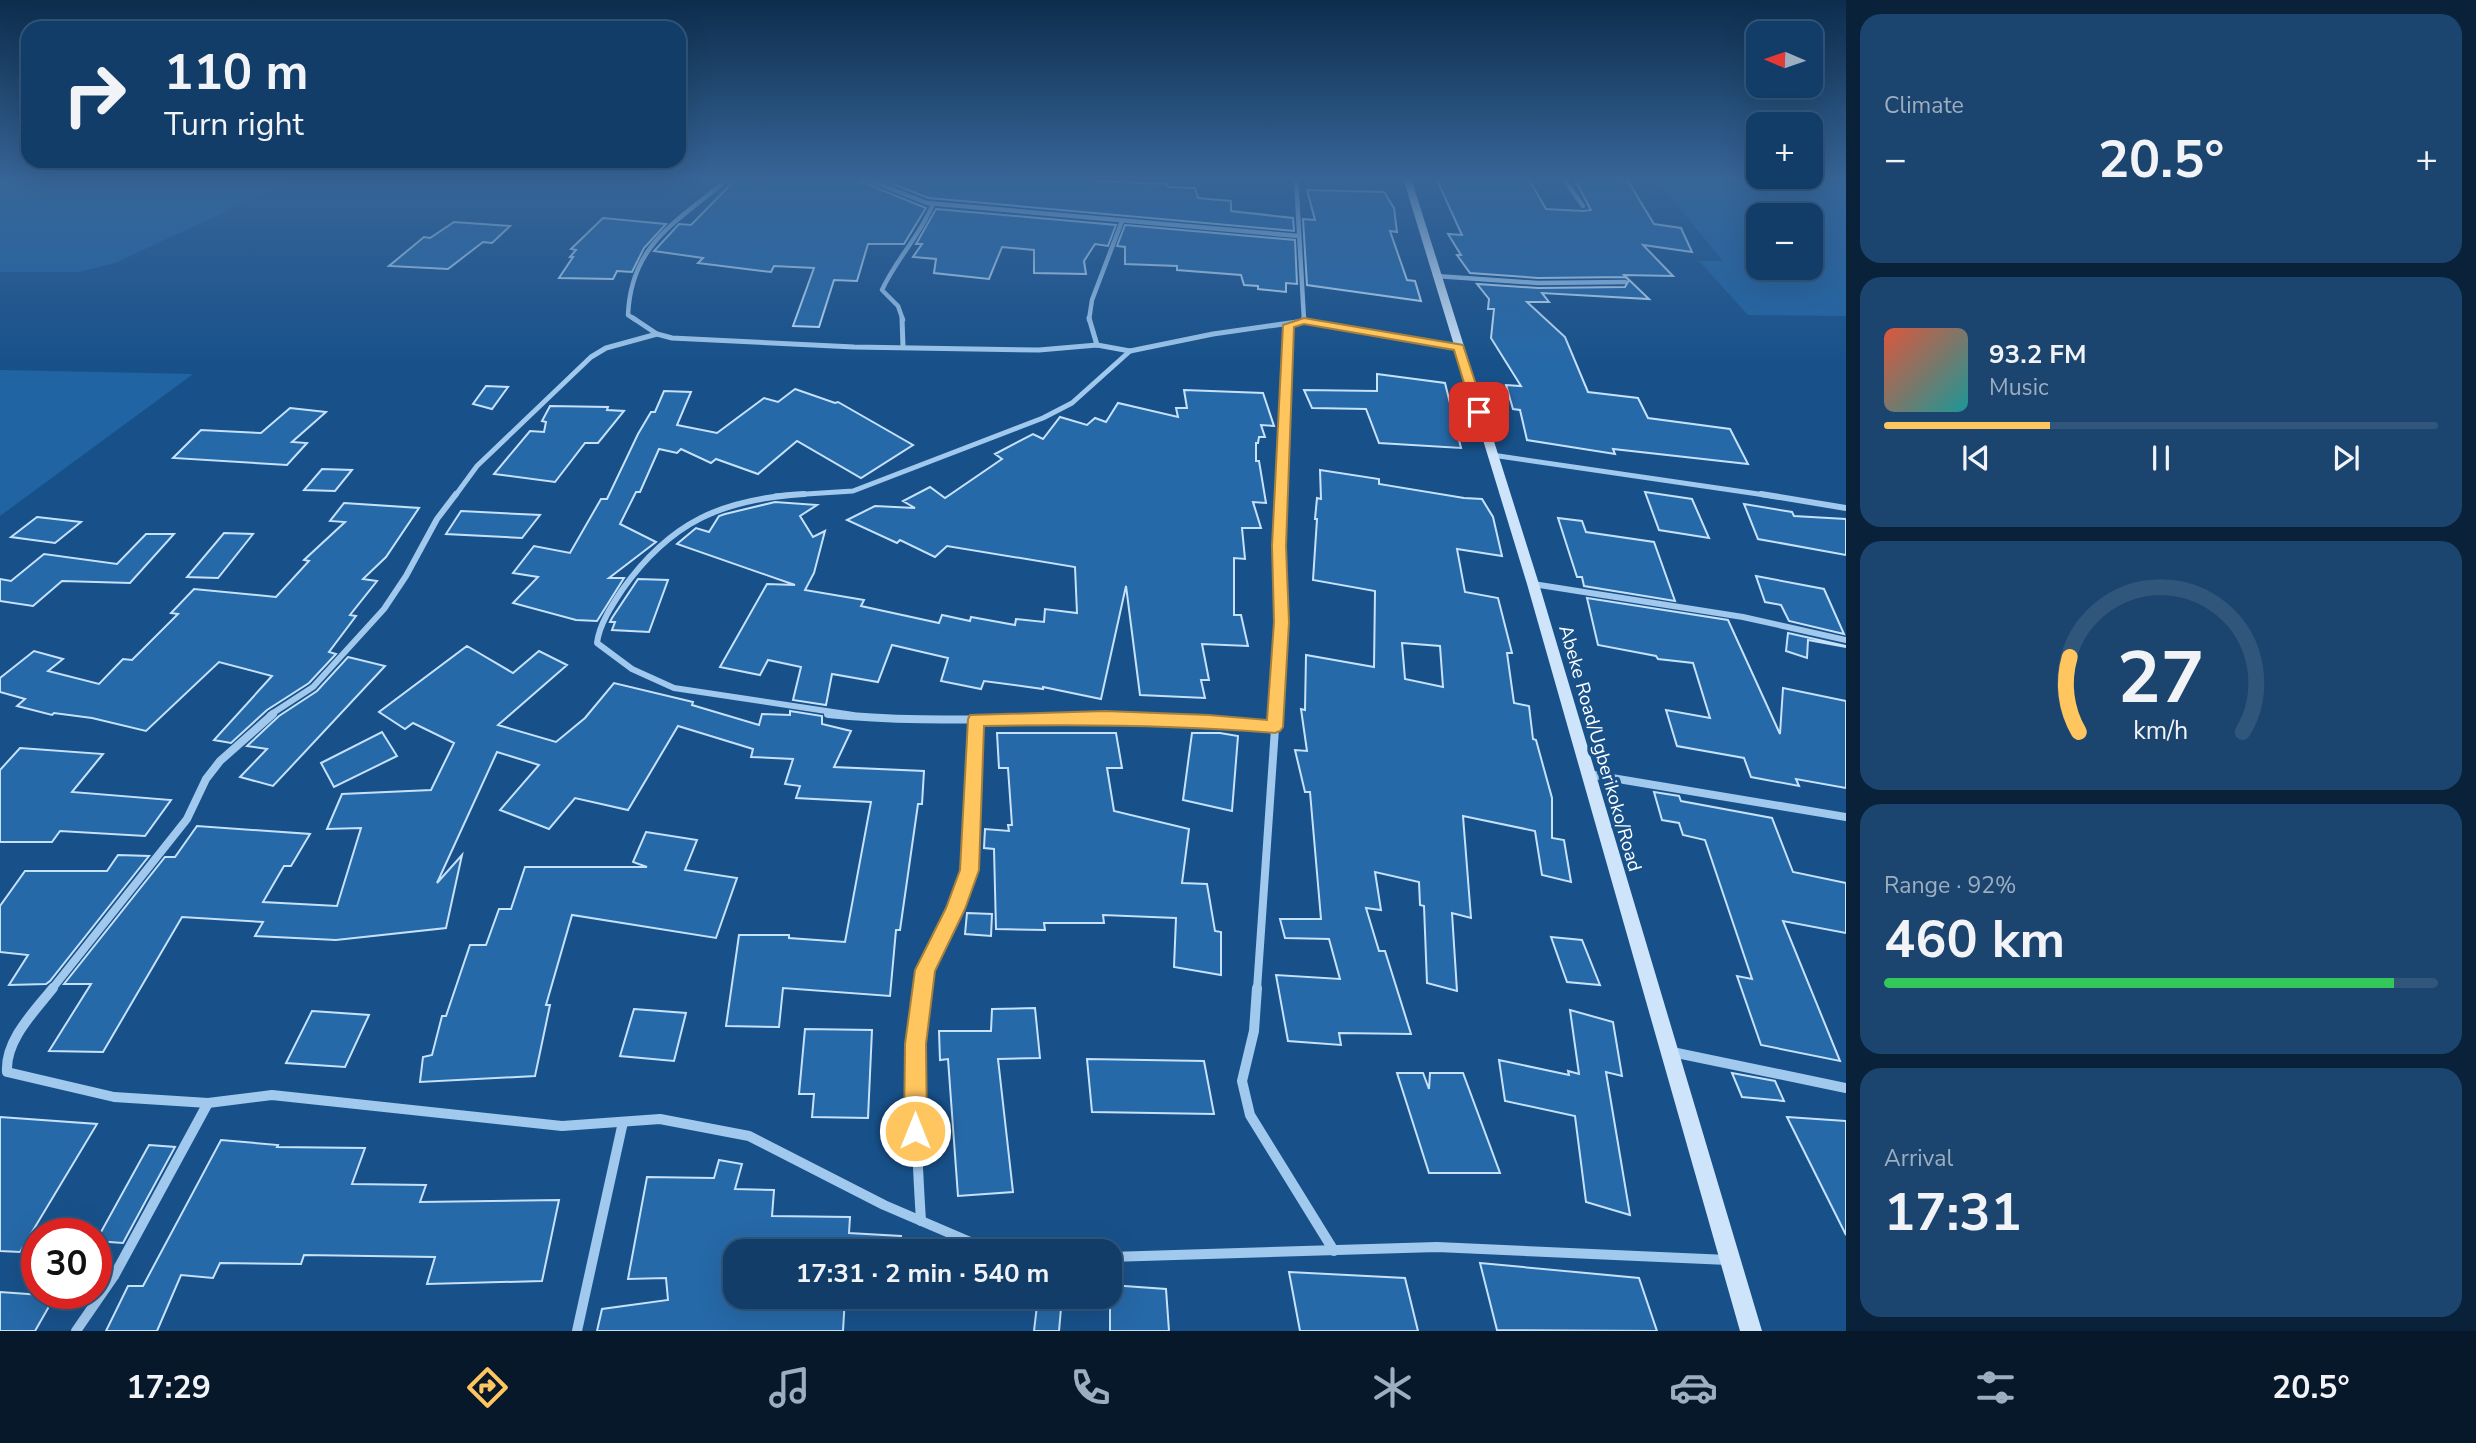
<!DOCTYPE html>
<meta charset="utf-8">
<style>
body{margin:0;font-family:"Nunito Sans",sans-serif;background:#1b446e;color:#f1f3f6;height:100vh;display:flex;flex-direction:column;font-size:26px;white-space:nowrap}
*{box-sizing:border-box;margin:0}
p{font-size:23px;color:#9caec0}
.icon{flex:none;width:38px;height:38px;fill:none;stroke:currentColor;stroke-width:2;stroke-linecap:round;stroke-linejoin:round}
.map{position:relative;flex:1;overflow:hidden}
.sheet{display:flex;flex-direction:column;gap:14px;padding:14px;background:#0a2239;width:630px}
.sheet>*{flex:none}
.guide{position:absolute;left:21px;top:21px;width:665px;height:147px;border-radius:21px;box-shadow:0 7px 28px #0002,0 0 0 2px #31567c;background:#123d68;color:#f1f3f6;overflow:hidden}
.needle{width:46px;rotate:272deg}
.tools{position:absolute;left:1746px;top:21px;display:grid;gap:14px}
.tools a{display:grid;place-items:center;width:77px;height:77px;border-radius:14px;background:#123d68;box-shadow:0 7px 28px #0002,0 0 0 2px #31567c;font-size:35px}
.speed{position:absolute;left:21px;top:1218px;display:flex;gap:14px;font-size:35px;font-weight:700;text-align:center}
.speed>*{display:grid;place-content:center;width:91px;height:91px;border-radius:50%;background:#123d68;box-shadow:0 7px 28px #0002,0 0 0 2px #31567c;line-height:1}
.speed .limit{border:10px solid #d22;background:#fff;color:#111}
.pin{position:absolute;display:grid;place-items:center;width:60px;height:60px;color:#fff;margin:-30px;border-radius:14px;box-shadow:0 4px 10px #0006}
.me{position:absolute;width:77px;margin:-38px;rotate:0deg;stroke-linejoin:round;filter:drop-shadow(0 0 5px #0008)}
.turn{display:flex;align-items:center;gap:24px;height:147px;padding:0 28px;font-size:32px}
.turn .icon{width:91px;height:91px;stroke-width:2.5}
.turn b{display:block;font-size:49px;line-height:60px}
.big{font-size:52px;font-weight:700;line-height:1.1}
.sheet .tile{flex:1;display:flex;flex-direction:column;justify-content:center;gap:10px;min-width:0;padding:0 24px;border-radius:21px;background:#1b446e}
.sheet .dial{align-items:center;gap:0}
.dial svg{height:182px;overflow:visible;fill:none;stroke:#31567c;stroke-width:7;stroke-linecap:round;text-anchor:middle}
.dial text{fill:#f1f3f6;stroke:none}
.song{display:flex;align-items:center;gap:21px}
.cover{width:84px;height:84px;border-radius:10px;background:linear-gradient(135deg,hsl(10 70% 55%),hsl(180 70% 35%))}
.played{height:7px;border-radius:4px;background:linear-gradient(90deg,#ffc55e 30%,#31567c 30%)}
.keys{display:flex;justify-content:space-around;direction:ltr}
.heat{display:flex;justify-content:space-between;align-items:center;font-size:38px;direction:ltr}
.charge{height:10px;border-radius:5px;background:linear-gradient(90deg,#34c759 92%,#31567c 0)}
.trip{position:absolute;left:723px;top:1239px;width:399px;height:70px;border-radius:21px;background:#123d68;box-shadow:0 7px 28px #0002,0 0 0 2px #31567c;font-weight:700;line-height:70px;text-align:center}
.tab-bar{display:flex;height:112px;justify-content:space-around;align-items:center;background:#07182a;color:#9caec0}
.tab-bar .icon{width:49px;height:49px}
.tab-bar .selected{color:#ffc55e}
.tab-bar b{font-size:32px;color:#f1f3f6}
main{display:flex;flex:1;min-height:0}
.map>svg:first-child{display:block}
.green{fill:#2064a3;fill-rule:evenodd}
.building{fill:#2669a8;stroke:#c6e1fa;stroke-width:2;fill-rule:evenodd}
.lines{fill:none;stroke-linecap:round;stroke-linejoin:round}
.street-far4{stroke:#a1c9ee;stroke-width:4.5}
.street-far3{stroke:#a1c9ee;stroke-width:5}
.street-far2{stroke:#a1c9ee;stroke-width:6}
.street-far1{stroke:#a1c9ee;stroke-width:8}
.street{stroke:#a1c9ee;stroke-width:10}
.secondary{fill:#cee4fa;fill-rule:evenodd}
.route{fill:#ffc55e;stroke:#a6803d;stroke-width:2}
.labels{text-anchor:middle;stroke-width:7;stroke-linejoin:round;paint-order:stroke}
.street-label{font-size:19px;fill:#fff;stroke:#18518a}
</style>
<main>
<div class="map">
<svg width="1846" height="1331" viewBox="0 0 1846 1331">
<rect width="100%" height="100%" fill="#18518a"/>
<g class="green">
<polygon points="0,178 297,178 115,263 79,272 0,272"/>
<path d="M1655 178H1846V316L1748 315 1699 261H1723ZM1759 215H1811V268H1759Z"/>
<polygon points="0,370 193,374 0,516"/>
</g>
<g class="building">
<polygon points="737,178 794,178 812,181 815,178 859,178 862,182 926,208 904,244 868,244 857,281 834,280 819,327 793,326 814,268 774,266 771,272 698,263 703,258 654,251 679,224 691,225"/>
<polygon points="878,178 1097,178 1095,181 1167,184 1168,187 1195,188 1198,198 1231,201 1231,211 1293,218 1294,231 928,198"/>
<polygon points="1436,178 1528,178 1546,209 1583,211 1591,210 1574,178 1628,181 1654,224 1681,228 1692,252 1643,245 1673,276 1624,275 1649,299 1542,293 1549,302 1527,302 1565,337 1588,392 1638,398 1648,418 1730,429 1748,464 1613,449 1615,454 1527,440 1520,410 1513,409 1506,385 1521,386 1491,338 1494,309 1488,309 1489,299 1477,284 1538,288 1625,287 1629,280 1625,277 1538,278 1470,273 1457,255 1461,255 1448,234 1462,235"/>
<polygon points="1307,190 1384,192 1394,208 1397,232 1390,231 1407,280 1415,281 1421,301 1307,285 1303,219 1315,220"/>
<polygon points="936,209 1116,225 1108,246 1095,244 1084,261 1086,274 1034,273 1034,250 1002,247 989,279 934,273 936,259 913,257 922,244 916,244"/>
<polygon points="603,218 666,224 644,248 632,272 617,271 613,279 559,278 573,257 570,257 576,250 571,249"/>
<polygon points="454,222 510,226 492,243 483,242 448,269 389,266 424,237 430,238"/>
<polygon points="1125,225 1295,240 1297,284 1286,283 1286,292 1258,289 1258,286 1244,285 1241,275 1177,270 1177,266 1125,264 1125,247 1117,246"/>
<polygon points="1377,374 1445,383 1461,448 1379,443 1366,409 1312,408 1304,390 1377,391"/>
<polygon points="486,386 508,387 492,409 473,404"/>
<polygon points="795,389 835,403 838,402 913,445 861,478 797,441 758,474 716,459 711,463 681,449 677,453 659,449 640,492 636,492 620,524 656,542 609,578 624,578 597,621 576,620 513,603 538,577 513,573 534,546 570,553 601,499 607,499 638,434 651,412 655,412 664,391 691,392 677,425 717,433 764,398 778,402"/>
<polygon points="1184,390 1263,393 1274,426 1261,425 1265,437 1259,437 1258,443 1256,443 1256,461 1259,461 1266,503 1253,502 1261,528 1242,528 1245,559 1234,558 1234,615 1241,615 1248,646 1202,644 1209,680 1201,680 1205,698 1140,695 1126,586 1101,699 1043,687 1043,689 984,681 981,689 941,681 948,658 892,645 878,682 832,674 826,705 793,700 801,667 768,660 760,675 720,667 767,584 795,585 677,544 696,528 709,532 719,516 725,514 775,502 817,505 800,516 813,537 825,531 814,573 805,590 864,600 861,606 939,623 942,615 970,621 971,617 1015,625 1016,619 1044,622 1045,609 1077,613 1075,567 947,546 935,557 900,540 897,543 847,520 875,506 915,508 903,501 930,487 945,498 1002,459 995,454 1033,434 1043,439 1060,417 1087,425 1095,418 1106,422 1118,403 1178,417 1176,408 1187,408"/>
<polygon points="550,406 608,407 607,410 624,411 598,443 585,443 555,482 494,474 530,431 544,432 546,422 542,421"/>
<polygon points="290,408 326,412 292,442 307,443 287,465 173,458 201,430 261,433"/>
<polygon points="322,469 352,470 335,491 304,490"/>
<path d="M1320 470 1379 479V484L1464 498 1482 499 1493 517 1502 556 1457 549 1465 592 1498 598 1512 653H1507L1514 703 1529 706 1533 739 1536 740 1552 798V838L1564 840 1571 882 1542 875 1535 831 1463 816 1471 918 1452 913 1457 991 1427 983 1424 906 1420 905 1419 882 1375 872 1381 910 1366 908 1379 951H1385L1411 1034 1339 1033 1341 1045 1288 1041 1276 975 1340 979 1329 939 1285 938 1280 919H1321L1310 792H1305L1295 750 1307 751 1301 709 1305 710 1306 655 1374 667 1375 591 1313 580 1317 519H1315L1317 498 1321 499ZM1402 643 1440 646 1443 687 1405 679Z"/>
<polygon points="1645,492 1692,499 1709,538 1659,530"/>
<polygon points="344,503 419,508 386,557 363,579 377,581 350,615 356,616 329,652 336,654 309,683 267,710 231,743 214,740 272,676 219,662 146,731 92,718 54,713 52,715 17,706 25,699 0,692 0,678 34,651 63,659 48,671 99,684 123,659 132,660 178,614 171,613 194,589 276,597 309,561 304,560 345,522 330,521"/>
<polygon points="1744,504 1792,512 1794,516 1846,519 1846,555 1758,539"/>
<polygon points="461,511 540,515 522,538 446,534"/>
<polygon points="37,517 81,522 55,543 11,537"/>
<polygon points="1558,518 1582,521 1586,532 1654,542 1675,601 1584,586 1582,577 1577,577"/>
<polygon points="224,533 253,534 218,578 187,577"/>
<polygon points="146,534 174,534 130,583 62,581 33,606 0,601 0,579 11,581 44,554 117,564"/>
<polygon points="1756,576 1824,589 1844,634 1789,621 1781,605 1765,602"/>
<polygon points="638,579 668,580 649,632 612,630 615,622 610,622 612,618"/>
<polygon points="1587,598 1728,620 1780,734 1783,688 1846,701 1846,788 1796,779 1799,786 1751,777 1744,758 1677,746 1666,710 1710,718 1693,663 1658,659 1656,656 1598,645"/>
<polygon points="1788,633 1846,646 1846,647 1808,640 1807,658 1786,651"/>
<polygon points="467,646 513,673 539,651 567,665 498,725 556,742 585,718 614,683 693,702 692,705 759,725 762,714 790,715 790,711 822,716 822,724 851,731 834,767 924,771 922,804 918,804 900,930 896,930 890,996 783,988 779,1027 726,1026 739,935 789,935 789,938 845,942 871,802 796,798 800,786 785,784 793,759 751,757 753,749 678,726 628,810 575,798 549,829 500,810 539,765 497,752 437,883 462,855 446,928 336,940 255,936 263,922 182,917 103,1052 49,1051 91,984 64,984 165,857 175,857 197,826 310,834 291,866 284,866 263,902 337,906 361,828 327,829 342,794 431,790 454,743 413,723 405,729 379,712"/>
<polygon points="348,657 385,666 273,786 240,777 267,749 247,746 279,716 317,691"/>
<polygon points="382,732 397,756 334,787 321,763"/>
<polygon points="997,733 1116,733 1122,768 1107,768 1114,811 1189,829 1182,883 1207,884 1215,931 1221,932 1221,975 1174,967 1176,918 1103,915 1104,923 1044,923 1045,930 996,929 994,849 984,848 985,829 1009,831 1008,825 1012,825 1008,768 999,768"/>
<polygon points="1192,733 1220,733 1238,736 1232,811 1183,800"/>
<polygon points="20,748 103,754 72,792 171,800 145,836 60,831 52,842 0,842 0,770"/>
<polygon points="1654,792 1679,796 1681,801 1772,818 1793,872 1846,883 1846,933 1783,921 1840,1061 1761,1045 1737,976 1752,979 1705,840 1683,835 1679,823 1662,820"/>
<polygon points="646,832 697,840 685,870 737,878 716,938 572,915 546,1005 550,1005 535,1076 420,1082 423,1057 432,1055 442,1016 446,1016 470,945 486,945 499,909 511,909 525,867 647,867 633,862"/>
<polygon points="118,855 149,856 50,981 46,984 9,985 28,955 0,952 0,906 25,871 107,871"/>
<polygon points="967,913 992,914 991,936 965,934"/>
<polygon points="1551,937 1582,940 1600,985 1567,982"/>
<polygon points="1035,1008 1040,1058 998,1059 1013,1192 958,1196 948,1059 940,1060 939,1031 991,1031 992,1009"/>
<polygon points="634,1009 686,1013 674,1061 620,1056"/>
<polygon points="1570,1010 1613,1022 1622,1076 1606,1072 1630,1215 1586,1202 1575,1116 1505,1101 1499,1060 1569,1075 1568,1071 1579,1074"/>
<polygon points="312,1011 369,1015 345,1067 286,1063"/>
<polygon points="805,1029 872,1030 868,1118 812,1117 814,1094 799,1094"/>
<polygon points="1087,1059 1204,1061 1214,1114 1092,1112"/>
<polygon points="1397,1073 1423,1073 1429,1089 1430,1073 1463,1073 1500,1173 1429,1173"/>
<polygon points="1732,1073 1775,1081 1784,1101 1742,1097"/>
<polygon points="0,1117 97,1124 20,1252 0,1251"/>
<polygon points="1787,1117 1846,1121 1846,1235"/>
<polygon points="221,1140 278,1145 277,1147 365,1148 352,1184 426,1185 420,1202 559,1200 542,1281 427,1284 435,1257 304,1255 301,1264 220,1263 213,1278 181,1275 157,1331 106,1331 128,1286 143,1286"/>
<polygon points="149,1145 175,1147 123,1243 96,1241"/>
<polygon points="719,1160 742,1164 735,1189 774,1190 772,1216 850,1217 849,1233 901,1236 901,1251 735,1251 735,1297 845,1297 843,1331 597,1331 602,1309 668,1300 666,1278 628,1279 647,1177 714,1178"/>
<polygon points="1480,1263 1639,1278 1657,1331 1497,1330"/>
<polygon points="1289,1272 1405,1278 1418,1331 1300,1331"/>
<polygon points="1110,1285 1166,1289 1169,1331 1110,1331"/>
<polygon points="0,1292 55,1296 35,1331 0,1331"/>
<polygon points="1038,1297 1062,1297 1059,1331 1034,1331"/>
</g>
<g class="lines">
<g class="street-far4">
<polyline points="864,178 927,203 1299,236"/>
<polyline points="1296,178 1304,320"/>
<polyline points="1563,178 1583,206"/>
<polyline points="1436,276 1538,283 1625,282"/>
<path d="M636 320 628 315C631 242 679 221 729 178"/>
<path d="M903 320 898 306 882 290C896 259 920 236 933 204"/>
<polyline points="1089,320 1092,300 1122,221"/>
</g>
<g class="street-far3">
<polyline points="633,318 657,334 672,338 854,347 1039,350 1097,345 1130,351 1213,334 1304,321"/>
<polyline points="902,318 903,347"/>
<polyline points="1089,318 1097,345"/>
<polyline points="1304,318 1304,321 1459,347"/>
<polyline points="1492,455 1772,496"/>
<polyline points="455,496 477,466 591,357 606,348 657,334"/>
<polyline points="775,496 853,491 1043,418 1072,403 1130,351"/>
<polyline points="1281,496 1289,325"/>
</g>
<g class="street-far2">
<path d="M804 494C722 499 670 522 622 590 612 605 599 625 597 643L632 669 674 688 853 715"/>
<polyline points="1761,494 1846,508"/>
<polyline points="1533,584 1743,617 1846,640"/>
<polyline points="270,715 313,687 384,609 406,576 437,519 456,494"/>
<polyline points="1276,715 1282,622 1279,546 1281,494"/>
</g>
<g class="street-far1">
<path d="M828 714C920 724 1013 717 1105 718 1162 718 1218 722 1275 727"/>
<polyline points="1588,774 1846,817"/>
<polyline points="52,989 187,819 206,779 220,761 273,714"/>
<polyline points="922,989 925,970 970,871 976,719"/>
<polyline points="1257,989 1276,714"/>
</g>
<g class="street">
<path d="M53 988C34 1012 5 1040 7 1072L114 1097 208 1103 272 1095 562 1126 660 1119 749 1136 884 1205 982 1247 1016 1251"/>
<polyline points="1257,988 1254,1031 1242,1081 1250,1115 1334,1251"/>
<polyline points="1672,1052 1846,1088"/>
<path d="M921 1221C916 1141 912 1067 923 988"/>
<polyline points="1110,1257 1437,1247 1728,1260"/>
<polyline points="76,1331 114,1276 208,1103"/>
<polyline points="577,1331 623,1122"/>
</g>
<polygon class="secondary" points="1403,178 1411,178 1539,584 1762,1331 1740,1331 1527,584"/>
</g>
<linearGradient id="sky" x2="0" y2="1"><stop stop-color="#0d2d4c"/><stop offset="0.49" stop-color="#376598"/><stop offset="1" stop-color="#376598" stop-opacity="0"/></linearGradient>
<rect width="1846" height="365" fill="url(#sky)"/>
<path class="route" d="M1304 318 1463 345 1485 412 1479 416 1473 412 1454 350 1304 324 1294 327 1286 546 1289 622 1283 727 1280 731 1275 733C1178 725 1081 724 984 726L979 870 965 909 935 971 926 1044 927 1131 923 1139 915 1142 907 1139 904 1131 905 1044 915 970 946 908 960 870 968 719 970 715 1105 711 1209 715 1267 720 1274 622 1272 546 1283 325Z"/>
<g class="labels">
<g class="street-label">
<text transform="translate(1601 748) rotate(74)" y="7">Abeke Road/Ugberikoko/Road</text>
</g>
</g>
</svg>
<div class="tools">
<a><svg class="needle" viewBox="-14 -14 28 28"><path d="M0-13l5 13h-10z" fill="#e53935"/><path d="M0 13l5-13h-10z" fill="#9caec0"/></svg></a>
<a>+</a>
<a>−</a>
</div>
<div class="speed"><div class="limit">30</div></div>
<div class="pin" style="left:1479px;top:412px;background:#d93025"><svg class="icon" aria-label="arrive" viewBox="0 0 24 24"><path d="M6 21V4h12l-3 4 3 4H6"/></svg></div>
<svg class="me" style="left:915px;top:1131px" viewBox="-20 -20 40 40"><circle r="17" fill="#ffc55e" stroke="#fff" stroke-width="3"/><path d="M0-11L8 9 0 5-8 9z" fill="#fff"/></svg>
<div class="trip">17:31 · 2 min · 540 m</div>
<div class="guide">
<div class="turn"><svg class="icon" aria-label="right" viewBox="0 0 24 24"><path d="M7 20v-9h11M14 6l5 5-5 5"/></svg><div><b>110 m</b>Turn right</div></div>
</div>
</div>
<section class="sheet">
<div class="tile"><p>Climate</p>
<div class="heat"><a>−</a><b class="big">20.5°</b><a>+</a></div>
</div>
<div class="tile">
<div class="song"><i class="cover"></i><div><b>93.2 FM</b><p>Music</p></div></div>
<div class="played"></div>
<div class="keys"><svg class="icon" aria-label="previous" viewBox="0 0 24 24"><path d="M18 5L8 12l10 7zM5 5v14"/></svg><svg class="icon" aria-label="pause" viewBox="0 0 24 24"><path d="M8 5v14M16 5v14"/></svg><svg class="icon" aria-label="next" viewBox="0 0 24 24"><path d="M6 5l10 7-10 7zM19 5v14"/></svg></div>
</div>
<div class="tile dial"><svg viewBox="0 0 100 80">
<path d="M14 69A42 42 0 1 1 86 69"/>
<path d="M14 69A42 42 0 0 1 10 36" stroke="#ffc55e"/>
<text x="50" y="56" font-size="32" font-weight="700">27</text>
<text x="50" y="72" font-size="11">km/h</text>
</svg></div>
<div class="tile"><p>Range · 92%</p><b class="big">460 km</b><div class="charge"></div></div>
<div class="tile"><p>Arrival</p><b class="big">17:31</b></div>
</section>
</main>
<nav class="tab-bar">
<b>17:29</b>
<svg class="icon selected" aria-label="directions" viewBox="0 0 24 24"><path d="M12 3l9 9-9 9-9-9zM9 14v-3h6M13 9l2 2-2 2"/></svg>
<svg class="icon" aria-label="music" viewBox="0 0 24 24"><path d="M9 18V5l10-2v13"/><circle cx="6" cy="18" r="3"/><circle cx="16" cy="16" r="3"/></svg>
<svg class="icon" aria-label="phone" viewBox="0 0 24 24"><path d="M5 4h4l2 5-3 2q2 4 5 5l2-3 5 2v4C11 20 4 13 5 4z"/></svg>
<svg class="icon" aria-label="climate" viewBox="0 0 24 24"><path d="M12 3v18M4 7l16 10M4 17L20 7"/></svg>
<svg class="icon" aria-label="car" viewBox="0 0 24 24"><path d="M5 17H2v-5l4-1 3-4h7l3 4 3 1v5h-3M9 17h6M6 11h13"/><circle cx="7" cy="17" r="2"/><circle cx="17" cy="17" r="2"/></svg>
<svg class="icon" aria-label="filters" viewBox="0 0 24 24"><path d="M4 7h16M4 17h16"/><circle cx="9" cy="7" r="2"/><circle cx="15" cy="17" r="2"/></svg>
<b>20.5°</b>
</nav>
